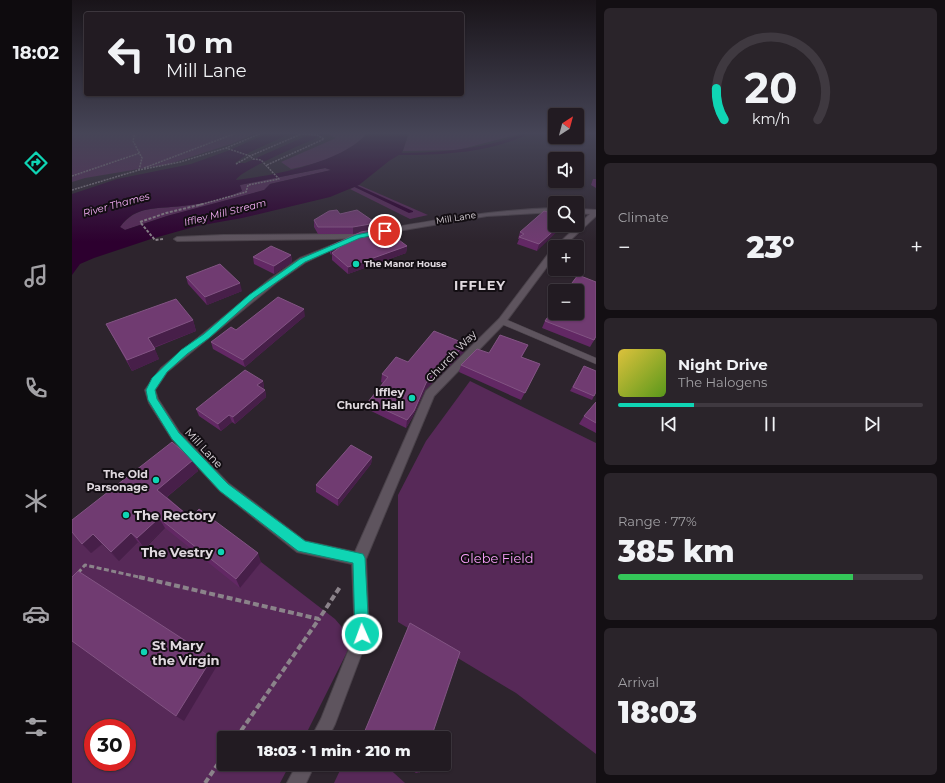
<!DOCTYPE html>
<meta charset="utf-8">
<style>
body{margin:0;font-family:Montserrat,sans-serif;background:#2a242a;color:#f1f3f6;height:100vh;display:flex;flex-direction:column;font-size:15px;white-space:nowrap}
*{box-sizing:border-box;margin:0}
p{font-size:13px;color:#a2a1a5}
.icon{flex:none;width:22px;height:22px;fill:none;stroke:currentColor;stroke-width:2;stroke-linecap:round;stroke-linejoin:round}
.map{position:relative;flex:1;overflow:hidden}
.drawer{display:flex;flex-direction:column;gap:8px;padding:8px;background:#130f13;width:349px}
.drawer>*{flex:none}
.guide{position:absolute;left:12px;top:12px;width:380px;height:84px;border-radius:4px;box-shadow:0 1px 3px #0004,0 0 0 1px #3f3940;background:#221b22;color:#f1f3f6;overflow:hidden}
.needle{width:26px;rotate:36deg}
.buttons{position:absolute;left:476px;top:108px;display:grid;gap:8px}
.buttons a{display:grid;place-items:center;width:36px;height:36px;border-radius:4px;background:#221b22;box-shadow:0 1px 3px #0004,0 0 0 1px #3f3940;font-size:20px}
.speed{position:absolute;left:12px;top:719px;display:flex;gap:8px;font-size:20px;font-weight:700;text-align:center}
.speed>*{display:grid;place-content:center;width:52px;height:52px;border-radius:50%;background:#221b22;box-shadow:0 1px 3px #0004,0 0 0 1px #3f3940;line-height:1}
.speed .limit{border:6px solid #d22;background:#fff;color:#111}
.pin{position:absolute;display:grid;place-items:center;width:34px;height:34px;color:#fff;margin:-17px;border:2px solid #fff;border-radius:50%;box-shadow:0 1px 4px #0007}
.me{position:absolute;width:44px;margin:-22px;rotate:358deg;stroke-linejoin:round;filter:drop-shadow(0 0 3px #0008)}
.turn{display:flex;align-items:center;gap:14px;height:84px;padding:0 16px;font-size:18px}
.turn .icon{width:52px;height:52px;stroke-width:2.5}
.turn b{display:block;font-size:28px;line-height:34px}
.big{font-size:30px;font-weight:800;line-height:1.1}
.drawer .tile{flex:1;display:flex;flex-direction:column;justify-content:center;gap:6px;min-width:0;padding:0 14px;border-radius:6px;background:#2a242a}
.drawer .dial{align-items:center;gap:0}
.dial svg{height:104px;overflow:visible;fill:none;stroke:#3f3940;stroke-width:7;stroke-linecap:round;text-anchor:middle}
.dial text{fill:#f1f3f6;stroke:none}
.song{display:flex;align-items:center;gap:12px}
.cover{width:48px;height:48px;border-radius:6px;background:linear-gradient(135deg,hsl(50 70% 55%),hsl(90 70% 35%))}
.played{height:4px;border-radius:2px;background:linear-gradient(90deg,#0fd5b4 25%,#3f3940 25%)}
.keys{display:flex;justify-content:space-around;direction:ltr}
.heat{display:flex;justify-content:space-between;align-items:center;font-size:22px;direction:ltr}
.charge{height:6px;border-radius:3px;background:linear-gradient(90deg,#34c759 77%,#3f3940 0)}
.trip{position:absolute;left:145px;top:731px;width:234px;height:40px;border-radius:4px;background:#221b22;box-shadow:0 1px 3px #0004,0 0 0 1px #3f3940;font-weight:800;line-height:40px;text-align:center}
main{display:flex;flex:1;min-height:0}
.dock{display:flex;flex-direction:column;width:72px;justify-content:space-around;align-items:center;background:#0e0b0e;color:#a2a1a5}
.dock .icon{width:28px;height:28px}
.dock .selected{color:#0fd5b4}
.dock b{font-size:18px;color:#f1f3f6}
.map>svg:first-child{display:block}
.green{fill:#572958;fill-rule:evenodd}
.water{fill:#2d002f;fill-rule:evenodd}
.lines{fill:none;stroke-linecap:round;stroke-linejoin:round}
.stream{fill:#2d002f;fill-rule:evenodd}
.lane-casing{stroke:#4a424a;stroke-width:1}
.street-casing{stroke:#4a424a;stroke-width:2}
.path-far3{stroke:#8b838a;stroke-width:1.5;stroke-dasharray:2 1;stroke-linecap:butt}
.path-far2{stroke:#8b838a;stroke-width:2;stroke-dasharray:3 1.5;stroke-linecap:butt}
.path-far1{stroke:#8b838a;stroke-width:3;stroke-dasharray:5 2.5;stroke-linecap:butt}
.path{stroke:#8b838a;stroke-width:4;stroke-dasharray:6 3;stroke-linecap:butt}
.lane{fill:#5e545e;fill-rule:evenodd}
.street{fill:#5e545e;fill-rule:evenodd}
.wall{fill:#622864}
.shaded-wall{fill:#471f49}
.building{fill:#703b71;stroke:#825483}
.route{fill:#0fd5b4;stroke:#0a8a75}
.poi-dot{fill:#0fd5b4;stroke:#130e13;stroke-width:1.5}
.labels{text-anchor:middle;stroke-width:4;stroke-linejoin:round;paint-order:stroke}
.far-street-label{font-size:9px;fill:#e0d9df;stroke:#130e13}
.far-poi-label{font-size:9px;font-weight:bold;fill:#e0d9df;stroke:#130e13;text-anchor:start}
.far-water-label{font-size:10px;font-style:italic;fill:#f8b1f9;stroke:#130e13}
.street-label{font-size:11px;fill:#e0d9df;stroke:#130e13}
.poi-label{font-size:11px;font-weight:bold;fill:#e0d9df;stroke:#130e13;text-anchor:end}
.far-district-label{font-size:13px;font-weight:bold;letter-spacing:1px;fill:#e0d9df;stroke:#130e13}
.near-poi-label{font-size:13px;font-weight:bold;fill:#e0d9df;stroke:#130e13;text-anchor:start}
.near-park-label{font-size:13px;fill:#faa1fc;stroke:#130e13}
</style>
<main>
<nav class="dock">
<b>18:02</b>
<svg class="icon selected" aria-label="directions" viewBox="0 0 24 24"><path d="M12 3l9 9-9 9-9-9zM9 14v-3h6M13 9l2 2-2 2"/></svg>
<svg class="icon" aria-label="music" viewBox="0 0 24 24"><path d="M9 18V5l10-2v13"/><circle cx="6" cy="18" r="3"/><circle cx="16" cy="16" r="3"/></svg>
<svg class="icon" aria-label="phone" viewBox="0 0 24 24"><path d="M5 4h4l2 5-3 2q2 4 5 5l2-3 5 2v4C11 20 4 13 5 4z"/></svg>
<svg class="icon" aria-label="climate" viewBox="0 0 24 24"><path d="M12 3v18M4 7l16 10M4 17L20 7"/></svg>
<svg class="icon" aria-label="car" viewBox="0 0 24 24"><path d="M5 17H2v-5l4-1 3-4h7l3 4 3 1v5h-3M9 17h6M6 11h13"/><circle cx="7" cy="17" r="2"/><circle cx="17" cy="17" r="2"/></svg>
<svg class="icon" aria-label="filters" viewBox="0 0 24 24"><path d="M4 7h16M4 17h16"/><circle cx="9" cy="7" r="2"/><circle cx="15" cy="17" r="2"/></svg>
</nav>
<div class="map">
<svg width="524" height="783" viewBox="0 0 524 783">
<rect width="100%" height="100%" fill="#2d242d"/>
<g class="green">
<polygon points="0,132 186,132 159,144 97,164 13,178 0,182"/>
<path d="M259 132H296C280 154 244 164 219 169L209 162 264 138 256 134Z"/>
<polygon points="337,132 455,132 386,150 331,151"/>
<path d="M253 168 260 170 198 184 193 190 95 216 53 230 48 227C64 205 86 209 110 206 130 204 152 199 170 191L167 185Z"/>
<polygon points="287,185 356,215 338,219 278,189"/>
<polygon points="398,381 524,443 524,754 444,693 326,622 326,495 354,441"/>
<path d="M94 527 168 587 189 562 263 619 281 640 232 738H152V764H218L208 783H0V530L19 553 30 544 47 561 66 542 73 548ZM21 728H55V762H21Z"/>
<polygon points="271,764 312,764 333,783 262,783"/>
</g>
<path class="water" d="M198 132H214L215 135 178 152 163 163H173L241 133 259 132C245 138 167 170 164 180 200 176 273 162 296 132H337L330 153 317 161 287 185 258 197 170 218 125 226 79 239 22 258 8 264 0 275V194L45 179 119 164 158 150ZM253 168 259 170 198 184 192 190 95 216 53 230 48 227C63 205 86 209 110 206 130 204 152 199 170 191L168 185Z"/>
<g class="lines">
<g class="stream">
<path d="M455 132H460C418 154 367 155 320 155L318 154 320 153C367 153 412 150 455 132Z"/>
<polygon points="275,181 341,211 341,212 337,213 274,183 274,181"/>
</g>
<g class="lane-casing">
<polygon id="lane" points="427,319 433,319 524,358 524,364 427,323 426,321"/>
</g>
<g class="street-casing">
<g id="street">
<path d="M483 208V212L415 216 302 235 299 233 302 231C362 220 422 210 483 208Z"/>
<polygon points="505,209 524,210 524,216 491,247 483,247 518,214 505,213"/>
<polygon points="151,235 286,234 289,236 286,238 263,239 105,241 102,239 105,237"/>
<polygon points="268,242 274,243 234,262 204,283 95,372 83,390 86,399 108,433 156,483 233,541 283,552 354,391 427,319 480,249 483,249 483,256 433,323 362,396 294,559 297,634 263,724 256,738 239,738 249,719 283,634 280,564 225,552 148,491 100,439 77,403 73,390 89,368 198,279 228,258"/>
<polygon points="225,764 243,764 234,783 215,783"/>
</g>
</g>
<g class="path-far3">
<polyline points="63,132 61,141 70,158 67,170"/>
<polyline points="164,164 178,156 234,132"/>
<polyline points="195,165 252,139 245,135 231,134"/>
<polyline points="72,168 167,132"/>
<polyline points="0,176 68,153"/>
<polyline points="0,190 67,170 108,162 154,148 192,132"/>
<polyline points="127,205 174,192 176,185 207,179 189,160 181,159 178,156 154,148"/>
</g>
<polyline class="path-far2" points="91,239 83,240 68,222 94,213 131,204"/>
<polyline class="path-far1" points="6,573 13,565 71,578"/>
<g class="path">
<polyline points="67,577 247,619 268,587"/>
<polyline points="164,738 247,619"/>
<polyline points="133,783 152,755"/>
</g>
<use href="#lane" class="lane"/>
<use href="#street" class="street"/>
</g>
<g class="wall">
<polygon points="521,179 524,179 524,188 519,185"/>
<polygon points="268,214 303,230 335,246 334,253 276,274 260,260 260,254 259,255 258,253 258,246 286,234 246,234 242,227 242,220"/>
<polygon points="483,214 465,251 445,244 447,239 446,239 448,232"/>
<polygon points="219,255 220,262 202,274 182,264 181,257"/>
<polygon points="114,277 170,291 135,305 116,284"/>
<polygon points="233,316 173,367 141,349 139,342 164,330"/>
<polygon points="121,320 124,331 82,348 87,359 60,371 40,335 34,324"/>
<polygon points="473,321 524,337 518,347 470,328"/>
<polygon points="456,345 450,357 468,364 449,400 387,372 389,365 417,353"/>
<polygon points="392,352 353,390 340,418 334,428 295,409 296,402 311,383 309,382 310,374"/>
<polygon points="512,366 522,396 520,400 498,391"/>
<polygon points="191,381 192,388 191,389 193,390 194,397 163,424 160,422 149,431 127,416 124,409"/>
<polygon points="524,402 524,433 507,424 512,416"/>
<polygon points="300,457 299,464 266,506 244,492 244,485"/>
<polygon points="121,460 126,471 95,497 119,518 189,562 168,588 93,528 72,548 66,542 47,561 30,544 19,553 10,544"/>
<polygon points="338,623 359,738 293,738 291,736"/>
<polygon points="331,764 351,764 348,772 344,773"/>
</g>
<g class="shaded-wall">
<polygon points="304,223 303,230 281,234 281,227"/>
<polygon points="488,225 492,225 465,251 467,244"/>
<polygon points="276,241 260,253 260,254 259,255 259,247"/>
<polygon points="335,246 334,253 276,274 276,267"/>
<polygon points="219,255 220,262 202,274 202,266"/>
<polygon points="168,283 170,291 135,305 133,297"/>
<polygon points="232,309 233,316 173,367 171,360"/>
<polygon points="121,320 124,331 80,348 76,338"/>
<polygon points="394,344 392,352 353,390 340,418 334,428 335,420 354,383"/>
<polygon points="83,349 87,359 60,371 55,360"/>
<polygon points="191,381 192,388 187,393 185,385"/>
<polygon points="193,390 194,397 163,424 161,417"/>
<polygon points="157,415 160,422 149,431 146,424"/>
<polygon points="300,457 299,464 266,506 266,499"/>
<polygon points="121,460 126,471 91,500 85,490"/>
<polygon points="87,518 93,528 72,548 65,538"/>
<polygon points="59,533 66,542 47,561 39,552"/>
<polygon points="21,534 30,544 19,553 10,544"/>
<polygon points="186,553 189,562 168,588 164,579"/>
<polygon points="140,658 146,664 112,721 104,716"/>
</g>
<g class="building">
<polygon points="265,210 268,214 285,210 304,223 281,227 246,227 242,220 257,211"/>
<polygon points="472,211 483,214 483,225 488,225 467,244 447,237 452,234 448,232"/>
<polygon points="311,228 335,246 276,267 260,253 276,241 259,247 258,246 289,232"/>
<polygon points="199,246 219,255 202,266 181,257"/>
<polygon points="148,264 168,283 133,297 114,277"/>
<polygon points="506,275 524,282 524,336 522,340 473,321 483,307 483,313 505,313 505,291 494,291"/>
<polygon points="206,297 232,309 171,360 139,342 159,327 164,330"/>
<polygon points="104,299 121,320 76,338 83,349 55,360 34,324"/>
<polygon points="362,331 394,344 354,383 342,411 335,420 296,402 316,377 310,374 324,357 336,362"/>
<polygon points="428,335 456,345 449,357 468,364 453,393 389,365 405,349 417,353"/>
<polygon points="512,366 524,371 524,392 522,396 501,387"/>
<polygon points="173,370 191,381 185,385 193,390 161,417 157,415 146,424 124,409"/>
<polygon points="524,402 524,423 512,416"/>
<polygon points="100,442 121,460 85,490 119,518 127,509 186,553 164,579 87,518 65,538 59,533 39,552 21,534 10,544 0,532 0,520"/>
<polygon points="279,445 300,457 266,499 244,485"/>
<polygon points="6,571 140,658 104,716 0,641 0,577"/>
<polygon points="338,623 388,652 359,738 299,738 292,733"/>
<polygon points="336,764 351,764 348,772"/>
</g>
<linearGradient id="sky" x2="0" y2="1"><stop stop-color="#191419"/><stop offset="0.55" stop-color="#464557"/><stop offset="1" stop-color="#464557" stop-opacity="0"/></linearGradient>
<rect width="524" height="242" fill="url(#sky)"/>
<polygon class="route" points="313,229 315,230 315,233 288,238 233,262 182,298 137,338 115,354 95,372 83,390 85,399 107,433 156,484 233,541 291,554 293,558 297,634 295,639 290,641 285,639 283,634 281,563 226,551 148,491 100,439 76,400 74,390 80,378 109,350 132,334 177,295 228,259 284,235"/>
<g class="poi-dot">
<circle cx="284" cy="264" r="4"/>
<circle cx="340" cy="398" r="4"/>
<circle cx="84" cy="480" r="4"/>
<circle cx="54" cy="515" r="4"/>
<circle cx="149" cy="552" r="4"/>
<circle cx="72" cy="652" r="4"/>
</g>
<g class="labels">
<g class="far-street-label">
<text transform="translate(384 218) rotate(-9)" y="3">Mill Lane</text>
</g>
<g class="far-poi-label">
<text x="292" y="267">The Manor House</text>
</g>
<g class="far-water-label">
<text transform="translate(44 204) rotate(-15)" y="4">River Thames</text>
<text transform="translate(153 212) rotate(-14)" y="4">Iffley Mill Stream</text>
</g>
<g class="street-label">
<text transform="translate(379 356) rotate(-46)" y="4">Church Way</text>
<text transform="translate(132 448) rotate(47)" y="4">Mill Lane</text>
</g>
<g class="poi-label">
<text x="332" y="396">Iffley<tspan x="332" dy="13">Church Hall</tspan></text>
<text x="76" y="478">The Old<tspan x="76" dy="13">Parsonage</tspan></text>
</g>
<g class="far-district-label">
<text x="408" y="290">IFFLEY</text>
</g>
<g class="near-poi-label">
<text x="62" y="520">The Rectory</text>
<text x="141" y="557" text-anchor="end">The Vestry</text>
<text x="80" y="650">St Mary<tspan x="80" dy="15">the Virgin</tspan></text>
</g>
<g class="near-park-label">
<text x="425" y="563">Glebe Field</text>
</g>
</g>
</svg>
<div class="buttons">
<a><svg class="needle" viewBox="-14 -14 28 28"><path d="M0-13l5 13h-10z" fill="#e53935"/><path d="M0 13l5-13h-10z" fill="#a2a1a5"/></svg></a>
<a><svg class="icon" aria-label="sound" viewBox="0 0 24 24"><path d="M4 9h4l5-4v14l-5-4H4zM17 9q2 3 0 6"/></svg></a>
<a><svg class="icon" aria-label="search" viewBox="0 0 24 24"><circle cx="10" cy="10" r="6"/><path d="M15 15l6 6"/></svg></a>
<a>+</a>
<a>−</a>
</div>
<div class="speed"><div class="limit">30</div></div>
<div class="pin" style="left:313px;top:231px;background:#d93025"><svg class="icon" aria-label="arrive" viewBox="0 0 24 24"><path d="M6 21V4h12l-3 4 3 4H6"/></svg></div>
<svg class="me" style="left:290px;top:634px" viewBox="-20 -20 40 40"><circle r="17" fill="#0fd5b4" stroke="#fff" stroke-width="3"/><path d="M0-11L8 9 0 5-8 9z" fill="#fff"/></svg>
<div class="trip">18:03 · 1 min · 210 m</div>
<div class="guide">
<div class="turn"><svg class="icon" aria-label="left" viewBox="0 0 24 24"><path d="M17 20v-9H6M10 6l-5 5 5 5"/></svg><div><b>10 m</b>Mill Lane</div></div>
</div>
</div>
<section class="drawer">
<div class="tile dial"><svg viewBox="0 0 100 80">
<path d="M14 69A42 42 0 1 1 86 69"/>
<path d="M14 69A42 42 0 0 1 8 45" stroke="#0fd5b4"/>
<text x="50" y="56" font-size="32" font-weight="700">20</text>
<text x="50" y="72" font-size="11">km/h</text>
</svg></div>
<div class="tile"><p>Climate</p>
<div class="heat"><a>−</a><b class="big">23°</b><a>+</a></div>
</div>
<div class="tile">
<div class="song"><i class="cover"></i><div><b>Night Drive</b><p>The Halogens</p></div></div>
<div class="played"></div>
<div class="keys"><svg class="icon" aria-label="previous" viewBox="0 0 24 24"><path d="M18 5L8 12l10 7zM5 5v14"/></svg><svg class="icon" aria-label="pause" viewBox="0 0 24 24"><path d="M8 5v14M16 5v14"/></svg><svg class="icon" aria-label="next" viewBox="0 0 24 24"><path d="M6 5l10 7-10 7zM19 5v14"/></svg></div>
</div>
<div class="tile"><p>Range · 77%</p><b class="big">385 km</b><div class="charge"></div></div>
<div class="tile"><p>Arrival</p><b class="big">18:03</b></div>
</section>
</main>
